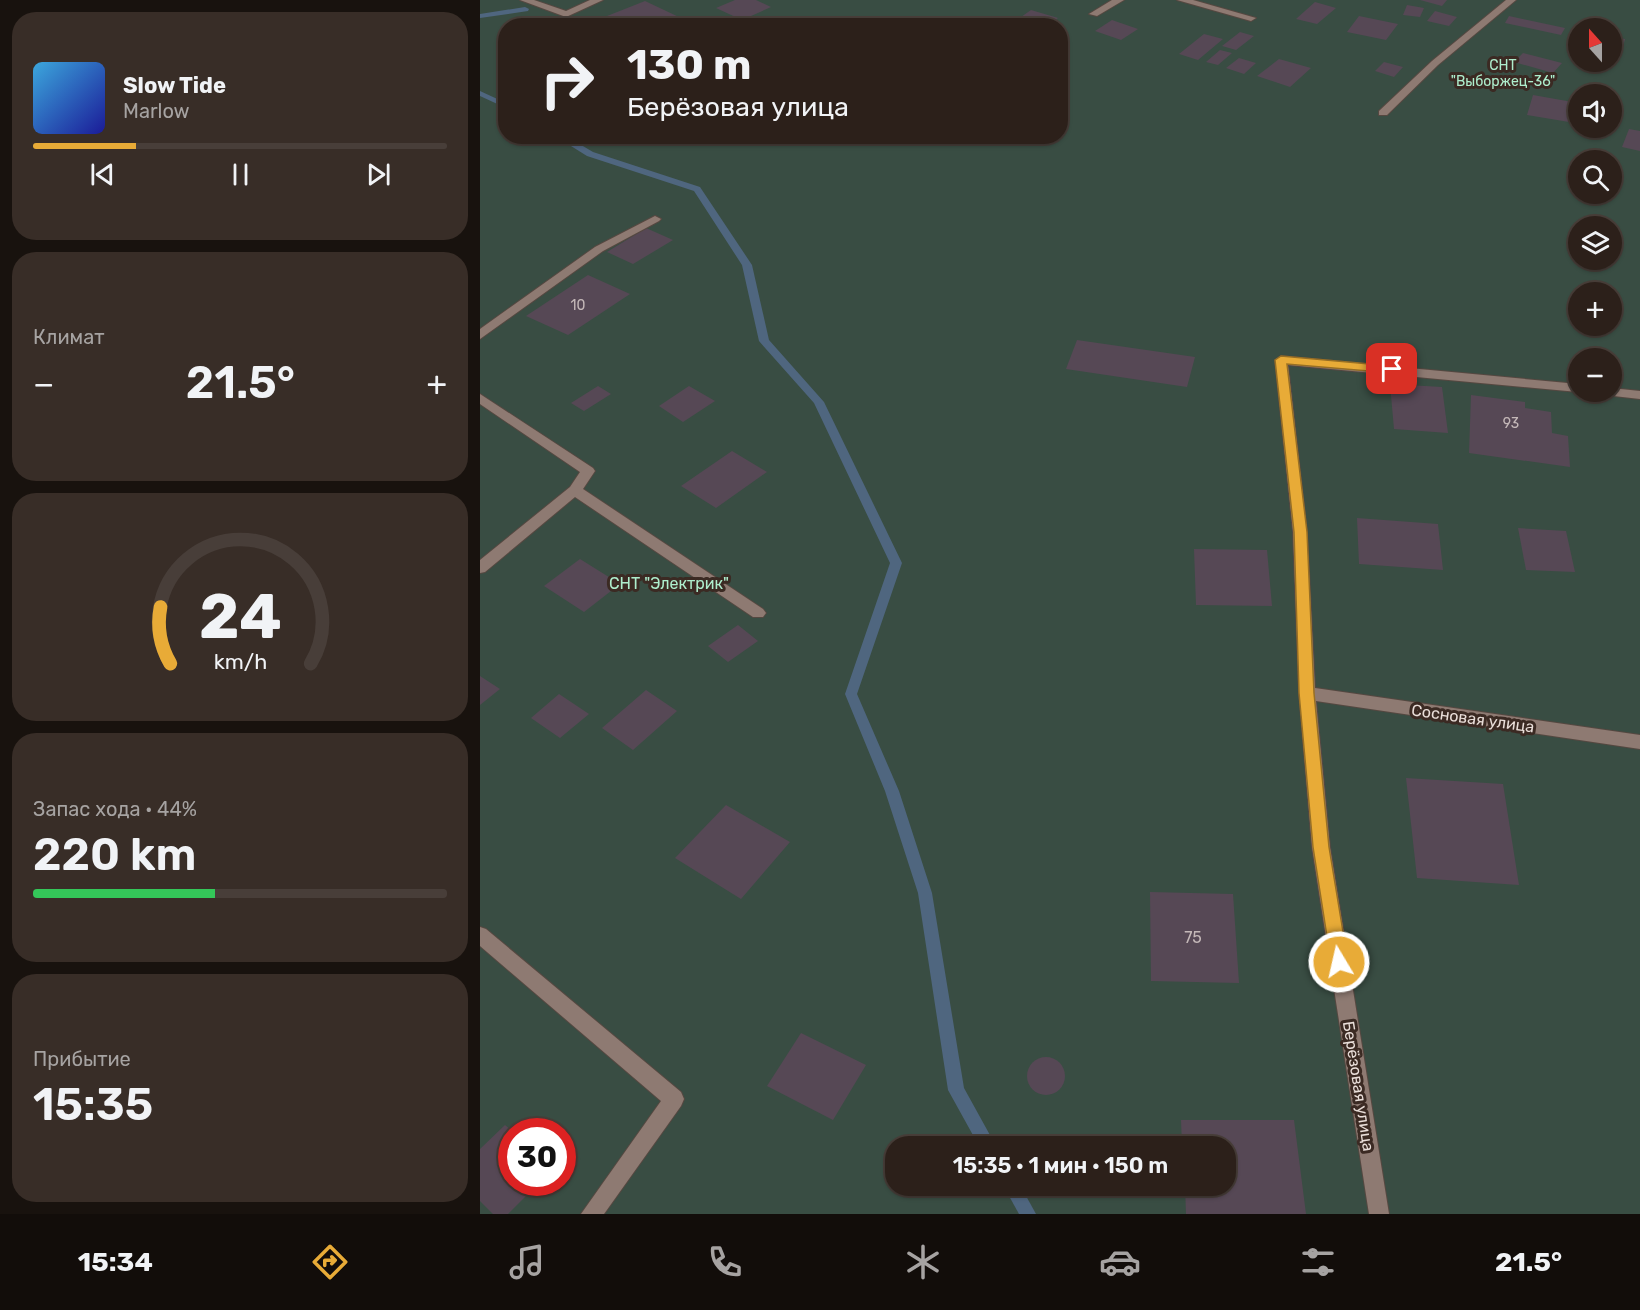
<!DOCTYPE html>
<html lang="ru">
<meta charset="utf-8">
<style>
body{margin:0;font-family:Rubik,sans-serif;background:#382d27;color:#f1f3f6;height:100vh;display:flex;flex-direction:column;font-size:22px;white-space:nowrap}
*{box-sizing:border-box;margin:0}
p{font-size:20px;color:#a6a3a2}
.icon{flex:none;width:33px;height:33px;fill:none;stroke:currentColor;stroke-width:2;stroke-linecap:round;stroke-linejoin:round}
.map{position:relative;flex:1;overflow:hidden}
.details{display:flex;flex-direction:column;gap:12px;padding:12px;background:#18120e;width:480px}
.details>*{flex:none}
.banner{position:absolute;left:18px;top:18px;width:570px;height:126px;border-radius:24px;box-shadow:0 2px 4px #0004,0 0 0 2px #483e39;background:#2c201a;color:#f1f3f6;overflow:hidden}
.needle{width:39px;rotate:339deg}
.fabs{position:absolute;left:1088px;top:18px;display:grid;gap:12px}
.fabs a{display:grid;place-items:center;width:54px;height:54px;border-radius:50%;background:#2c201a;box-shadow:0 2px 4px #0004,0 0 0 2px #483e39;font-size:30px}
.speed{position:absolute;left:18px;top:1118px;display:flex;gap:12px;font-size:30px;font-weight:700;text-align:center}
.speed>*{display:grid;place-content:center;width:78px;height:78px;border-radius:50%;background:#2c201a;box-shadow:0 2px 4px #0004,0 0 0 2px #483e39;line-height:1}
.speed .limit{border:9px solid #d22;background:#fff;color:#111}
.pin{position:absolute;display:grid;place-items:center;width:51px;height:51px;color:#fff;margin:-26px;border-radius:12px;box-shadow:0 3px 9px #0006}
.me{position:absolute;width:66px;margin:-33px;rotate:351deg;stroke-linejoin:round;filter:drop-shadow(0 0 4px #0008)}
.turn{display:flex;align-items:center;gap:21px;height:126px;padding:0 30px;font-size:27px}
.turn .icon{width:78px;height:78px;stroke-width:2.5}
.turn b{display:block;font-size:42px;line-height:51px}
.big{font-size:45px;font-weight:600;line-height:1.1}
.details .card{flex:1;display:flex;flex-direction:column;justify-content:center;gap:9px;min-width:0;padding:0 21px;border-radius:24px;background:#382d27}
.details .dial{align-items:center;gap:0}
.dial svg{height:156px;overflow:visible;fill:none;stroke:#483e39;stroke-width:7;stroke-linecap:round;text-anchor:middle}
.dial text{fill:#f1f3f6;stroke:none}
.song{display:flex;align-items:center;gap:18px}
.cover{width:72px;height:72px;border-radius:9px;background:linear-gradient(135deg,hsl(200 70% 55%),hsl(240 70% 35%))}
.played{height:6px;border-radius:3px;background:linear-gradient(90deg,#e8ab37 25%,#483e39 25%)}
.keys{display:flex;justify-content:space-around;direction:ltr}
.heat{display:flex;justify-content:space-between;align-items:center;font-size:33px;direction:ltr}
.charge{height:9px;border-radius:4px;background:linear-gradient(90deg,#34c759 44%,#483e39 0)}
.trip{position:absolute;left:405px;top:1136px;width:351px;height:60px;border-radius:24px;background:#2c201a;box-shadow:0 2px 4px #0004,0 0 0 2px #483e39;font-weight:600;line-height:60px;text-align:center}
.tab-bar{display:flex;height:96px;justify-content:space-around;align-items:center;background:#120d0a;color:#a6a3a2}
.tab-bar .icon{width:42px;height:42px}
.tab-bar .active{color:#e8ab37}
.tab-bar b{font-size:27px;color:#f1f3f6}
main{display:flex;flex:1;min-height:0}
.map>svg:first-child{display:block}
.green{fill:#394d43;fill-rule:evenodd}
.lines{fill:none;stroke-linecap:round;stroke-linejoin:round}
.stream{fill:#4f667f;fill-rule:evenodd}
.building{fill:#564855}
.minor-casing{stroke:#554841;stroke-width:2}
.minor{fill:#8e7a72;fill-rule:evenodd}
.route{fill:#e8ab37;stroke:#976f24;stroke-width:1.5}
.labels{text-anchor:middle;stroke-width:6;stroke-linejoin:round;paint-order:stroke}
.far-park-label{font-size:14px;fill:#aeeecd;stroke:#3b2a23}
.number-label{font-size:14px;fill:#c4b8b8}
.park-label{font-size:16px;fill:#aeeecd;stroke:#3b2a23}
.street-label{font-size:16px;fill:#e9ded9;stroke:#3b2a23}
.near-number-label{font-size:16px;fill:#c4b8b8}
</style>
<main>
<section class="details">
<div class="card">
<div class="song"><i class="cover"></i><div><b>Slow Tide</b><p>Marlow</p></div></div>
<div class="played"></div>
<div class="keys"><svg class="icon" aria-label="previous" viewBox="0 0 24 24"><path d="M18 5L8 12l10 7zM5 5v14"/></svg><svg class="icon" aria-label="pause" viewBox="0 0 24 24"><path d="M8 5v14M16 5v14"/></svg><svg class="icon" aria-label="next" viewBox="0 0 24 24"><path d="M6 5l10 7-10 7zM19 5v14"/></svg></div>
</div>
<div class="card"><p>Климат</p>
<div class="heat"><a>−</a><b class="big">21.5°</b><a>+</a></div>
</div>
<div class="card dial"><svg viewBox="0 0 100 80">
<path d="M14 69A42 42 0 1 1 86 69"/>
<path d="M14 69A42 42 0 0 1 9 40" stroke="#e8ab37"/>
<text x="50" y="56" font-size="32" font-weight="700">24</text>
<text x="50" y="72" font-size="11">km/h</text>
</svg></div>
<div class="card"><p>Запас хода · 44%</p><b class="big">220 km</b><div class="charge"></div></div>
<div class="card"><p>Прибытие</p><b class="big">15:35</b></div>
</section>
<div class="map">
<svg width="1160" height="1214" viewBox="0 0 1160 1214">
<rect width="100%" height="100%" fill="#3b2a23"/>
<path class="green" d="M0 0H1160V1214H0ZM26 26H580V136H26ZM1098 28H1131V62H1098ZM1098 94H1131V128H1098ZM1098 160H1131V194H1098ZM1098 226H1131V260H1098ZM1098 292H1131V326H1098ZM1098 358H1131V392H1098ZM32 1131H82V1182H32ZM416 1146H746V1185H416Z"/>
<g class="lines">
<g class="stream">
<polygon points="45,7 49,9 48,11 0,18 0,14"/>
<polygon points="0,91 26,103 26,108 0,96"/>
<polygon points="75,136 86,136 113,152 220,187 272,265 289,340 344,402 422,563 377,694 419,791 452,893 484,1088 516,1146 499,1146 468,1090 438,893 405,791 365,694 410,563 334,403 279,341 262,265 214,191 107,156"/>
<polygon points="523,1185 540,1185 556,1214 539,1214"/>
</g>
</g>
<g class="building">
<polygon points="255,0 276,0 291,7 262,20 236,8"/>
<polygon points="940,0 967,0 962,6"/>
<polygon points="165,1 201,18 183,26 137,26 122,18"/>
<polygon points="835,2 856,8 837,24 816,19"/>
<polygon points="927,5 944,8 940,17 923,15"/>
<polygon points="551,10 578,18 568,26 547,26 534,22"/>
<polygon points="955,11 977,17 969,26 947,21"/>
<polygon points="879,16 918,24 906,40 867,32"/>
<polygon points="1029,16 1085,28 1081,35 1025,23"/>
<polygon points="632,20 658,29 641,40 615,31"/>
<polygon points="760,32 774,36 756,50 742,46"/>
<polygon points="724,34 743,39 718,60 699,54"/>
<polygon points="1131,37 1145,39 1143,47 1131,45"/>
<polygon points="740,50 752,53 738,65 726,62"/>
<polygon points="1043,53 1082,63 1073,73 1034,62"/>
<polygon points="759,58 776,63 764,74 746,68"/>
<polygon points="799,59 831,68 810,87 777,76"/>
<polygon points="904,62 923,67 914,77 895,71"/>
<polygon points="1053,95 1098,103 1095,123 1047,115"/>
<polygon points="1149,129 1160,131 1160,151 1142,147"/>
<polygon points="166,228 193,240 153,264 127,252"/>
<polygon points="108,275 150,294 88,335 46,316"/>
<polygon points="597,340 715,357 707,387 586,369"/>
<polygon points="910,384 962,387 968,433 914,429"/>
<polygon points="118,386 131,394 104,411 91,403"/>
<polygon points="209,386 235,401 203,422 179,406"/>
<polygon points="991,395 1045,402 1045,408 1071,412 1072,433 1088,436 1090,467 989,453"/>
<polygon points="252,451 287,472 236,508 201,486"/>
<polygon points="877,518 958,524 963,570 879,564"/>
<polygon points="1038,528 1086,531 1095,572 1046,570"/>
<polygon points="714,549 787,550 792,606 716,605"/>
<polygon points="100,559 140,584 104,612 64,586"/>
<polygon points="258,625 278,641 248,662 228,646"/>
<polygon points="0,676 20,689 0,705"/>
<polygon points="166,690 197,711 153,750 122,728"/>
<polygon points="79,694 109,714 80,738 51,718"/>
<polygon points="926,778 1023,784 1039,885 937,878"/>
<polygon points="246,805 310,842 261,899 195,858"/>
<polygon points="670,892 753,894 759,983 671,981"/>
<polygon points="321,1033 386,1065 353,1120 287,1086"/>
<circle cx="566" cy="1076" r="19"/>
<polygon points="701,1120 814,1120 826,1214 706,1214 705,1185 746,1185 746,1146 702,1146"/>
<polygon points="25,1125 32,1131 32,1182 60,1182 28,1214 13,1214 0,1201 0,1149"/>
</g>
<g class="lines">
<g class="minor-casing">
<g id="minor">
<polygon points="40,0 54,0 86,11 110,0 123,0 86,17"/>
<polygon points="632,0 644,0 617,16 609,14"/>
<polygon points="697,0 713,0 776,18 771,21"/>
<polygon points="1026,0 1036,0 958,65 907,115 899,115 899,111 952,61"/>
<polygon points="175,216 181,219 179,221 123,251 0,339 0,329 115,247"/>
<polygon points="801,356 1098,384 1098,392 1100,392 1098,392 808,365 827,532 835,688 1160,735 1160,749 836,701 850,847 909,1214 889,1214 832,847 819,693 813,532 795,360"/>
<polygon points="1131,388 1160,391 1160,399 1125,395 1124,392 1131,392"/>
<polygon points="0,394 113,468 115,471 103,489 283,609 286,613 283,617 273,617 95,497 5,572 0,573 0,560 90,487 100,472 0,404"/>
<polygon points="0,927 6,929 201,1092 204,1099 201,1106 124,1214 101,1214 181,1101 0,946"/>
</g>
</g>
<use href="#minor" class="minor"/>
</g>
<polygon class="route" points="801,356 912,366 917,369 912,373 807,364 827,532 834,693 849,847 868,962 865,967 859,969 853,967 851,962 833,847 819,693 814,532 795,360"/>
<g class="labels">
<g class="far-park-label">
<text x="1023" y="70">СНТ<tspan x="1023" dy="16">"Выборжец-36"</tspan></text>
</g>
<g class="number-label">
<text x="98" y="310">10</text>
<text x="1031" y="428">93</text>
</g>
<g class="park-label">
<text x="189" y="589">СНТ "Электрик"</text>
</g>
<g class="street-label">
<text transform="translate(993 718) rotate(8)" y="6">Сосновая улица</text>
<text transform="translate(879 1086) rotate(81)" y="6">Берёзовая улица</text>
</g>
<g class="near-number-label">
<text x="713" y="943">75</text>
</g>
</g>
</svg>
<div class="fabs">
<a><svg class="needle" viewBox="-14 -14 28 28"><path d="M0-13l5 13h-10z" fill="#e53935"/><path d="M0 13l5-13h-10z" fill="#a6a3a2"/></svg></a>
<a><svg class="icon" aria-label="sound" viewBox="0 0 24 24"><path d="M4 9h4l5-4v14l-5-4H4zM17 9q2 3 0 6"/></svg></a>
<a><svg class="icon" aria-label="search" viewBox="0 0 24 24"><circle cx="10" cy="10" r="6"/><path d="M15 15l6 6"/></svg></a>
<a><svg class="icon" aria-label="layers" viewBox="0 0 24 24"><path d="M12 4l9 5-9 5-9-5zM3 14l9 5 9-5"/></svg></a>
<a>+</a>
<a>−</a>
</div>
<div class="speed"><div class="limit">30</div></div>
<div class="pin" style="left:912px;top:369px;background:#d93025"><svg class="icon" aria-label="arrive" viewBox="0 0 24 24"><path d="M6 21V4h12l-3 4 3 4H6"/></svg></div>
<svg class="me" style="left:859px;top:962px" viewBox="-20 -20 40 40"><circle r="17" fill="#e8ab37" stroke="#fff" stroke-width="3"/><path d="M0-11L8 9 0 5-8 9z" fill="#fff"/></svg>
<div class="trip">15:35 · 1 мин · 150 m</div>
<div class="banner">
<div class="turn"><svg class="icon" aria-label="right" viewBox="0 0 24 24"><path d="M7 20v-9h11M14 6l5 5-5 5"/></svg><div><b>130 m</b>Берёзовая улица</div></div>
</div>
</div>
</main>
<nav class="tab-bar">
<b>15:34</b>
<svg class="icon active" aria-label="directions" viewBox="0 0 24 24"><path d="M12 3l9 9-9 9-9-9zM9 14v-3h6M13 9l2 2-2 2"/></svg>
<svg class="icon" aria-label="music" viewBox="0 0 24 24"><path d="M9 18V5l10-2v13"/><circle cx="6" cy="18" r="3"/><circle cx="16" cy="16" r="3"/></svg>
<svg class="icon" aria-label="phone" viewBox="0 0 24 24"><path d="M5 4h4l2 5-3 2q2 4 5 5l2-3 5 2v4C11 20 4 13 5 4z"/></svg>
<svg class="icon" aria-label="climate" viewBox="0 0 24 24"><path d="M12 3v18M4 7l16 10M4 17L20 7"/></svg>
<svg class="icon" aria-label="car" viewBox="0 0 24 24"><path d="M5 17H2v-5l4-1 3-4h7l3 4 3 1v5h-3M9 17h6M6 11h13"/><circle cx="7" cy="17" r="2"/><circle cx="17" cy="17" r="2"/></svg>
<svg class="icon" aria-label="filters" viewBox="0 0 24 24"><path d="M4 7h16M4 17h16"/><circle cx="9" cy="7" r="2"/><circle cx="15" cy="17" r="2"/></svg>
<b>21.5°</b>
</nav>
